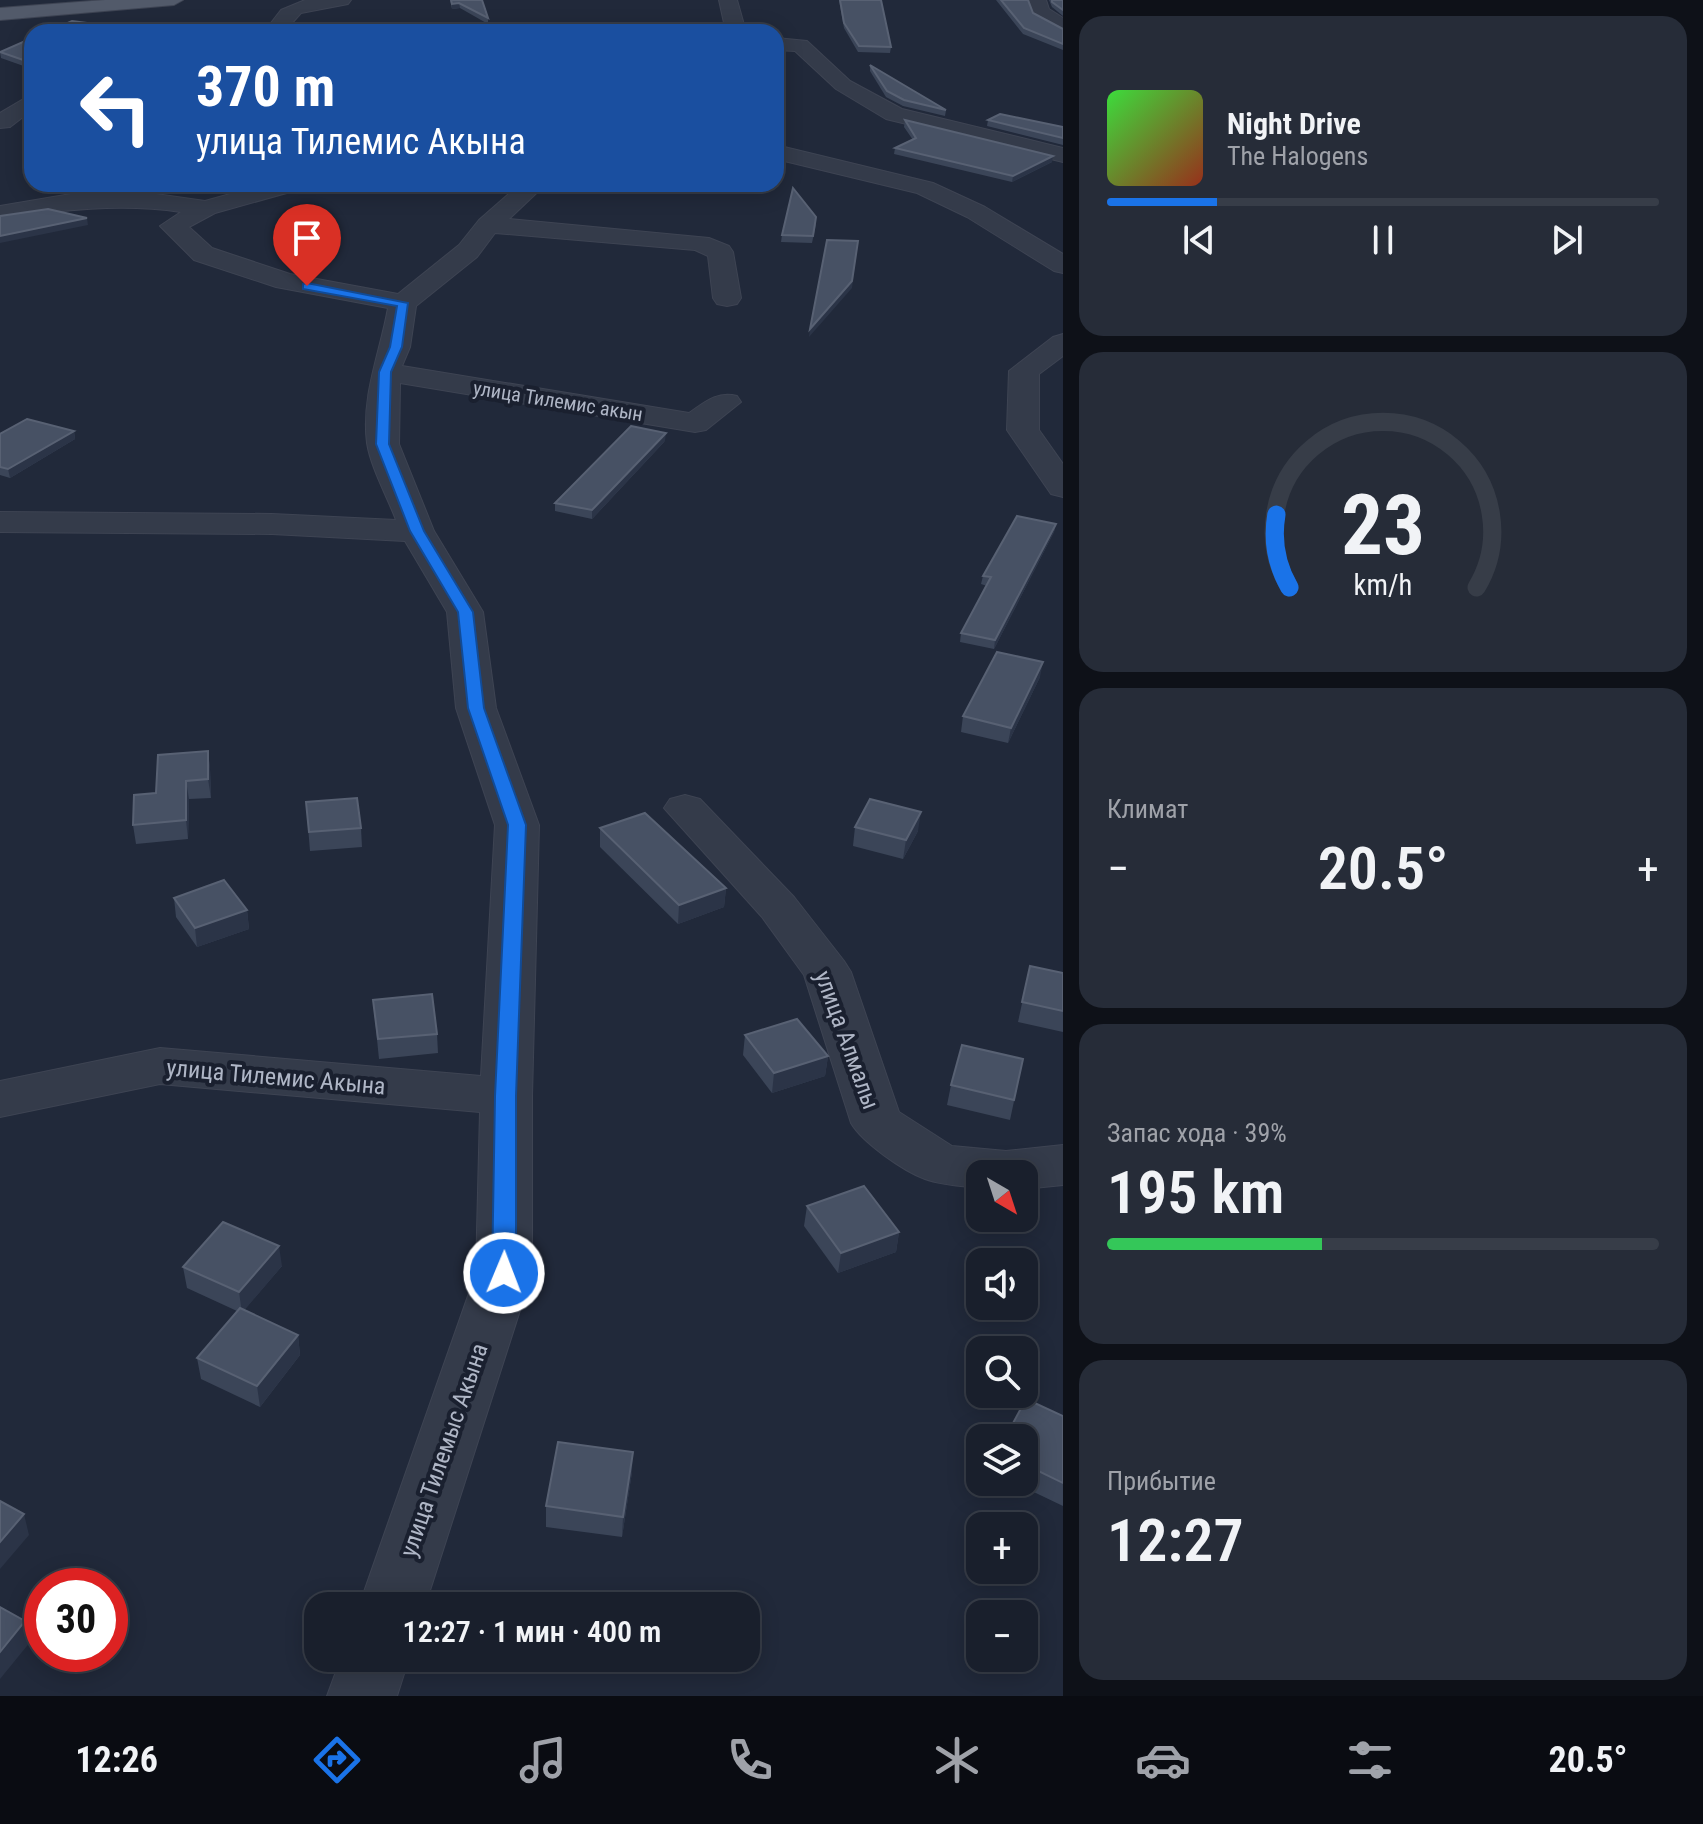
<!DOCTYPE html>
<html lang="ru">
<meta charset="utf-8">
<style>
body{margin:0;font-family:"Roboto Condensed",sans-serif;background:#262c38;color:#f1f3f6;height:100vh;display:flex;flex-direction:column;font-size:30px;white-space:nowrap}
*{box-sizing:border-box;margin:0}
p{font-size:26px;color:#9fa2a9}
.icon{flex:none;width:44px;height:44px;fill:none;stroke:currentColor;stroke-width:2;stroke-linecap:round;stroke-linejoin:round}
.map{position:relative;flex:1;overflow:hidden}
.side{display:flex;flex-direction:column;gap:16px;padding:16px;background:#0e1118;width:640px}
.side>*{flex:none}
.banner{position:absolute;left:24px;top:24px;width:760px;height:168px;border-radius:24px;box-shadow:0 4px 20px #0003,0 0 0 2px #373d48;background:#1a4fa0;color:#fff;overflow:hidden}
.needle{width:52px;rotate:141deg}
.tools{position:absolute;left:966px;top:1160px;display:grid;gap:16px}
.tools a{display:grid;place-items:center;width:72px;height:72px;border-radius:16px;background:#191f2c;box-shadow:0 4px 20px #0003,0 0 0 2px #373d48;font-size:40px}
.speed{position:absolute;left:24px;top:1568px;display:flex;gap:16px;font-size:40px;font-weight:700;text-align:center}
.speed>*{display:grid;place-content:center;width:104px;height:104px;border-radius:50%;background:#191f2c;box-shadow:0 4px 20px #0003,0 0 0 2px #373d48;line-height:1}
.speed .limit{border:12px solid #d22;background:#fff;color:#111}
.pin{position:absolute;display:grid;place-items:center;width:68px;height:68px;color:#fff;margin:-82px -34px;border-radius:50% 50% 50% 0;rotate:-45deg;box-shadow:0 0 8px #0007}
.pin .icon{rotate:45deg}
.me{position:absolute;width:88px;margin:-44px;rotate:1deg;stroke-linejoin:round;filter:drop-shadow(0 0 6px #0008)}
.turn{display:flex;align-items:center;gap:28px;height:168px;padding:0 40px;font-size:36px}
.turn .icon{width:104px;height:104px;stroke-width:2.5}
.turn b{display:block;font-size:56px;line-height:68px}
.big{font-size:60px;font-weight:600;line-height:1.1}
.side .widget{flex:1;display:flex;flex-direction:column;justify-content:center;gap:12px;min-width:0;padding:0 28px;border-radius:24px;background:#262c38}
.side .dial{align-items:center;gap:0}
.dial svg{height:208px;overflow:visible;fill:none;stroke:#373d48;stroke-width:7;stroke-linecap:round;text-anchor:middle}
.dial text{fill:#f1f3f6;stroke:none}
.song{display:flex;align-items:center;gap:24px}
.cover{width:96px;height:96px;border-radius:12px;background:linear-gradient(135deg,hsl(120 70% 55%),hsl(10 70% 35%))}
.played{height:8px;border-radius:4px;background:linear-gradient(90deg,#1a73e8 20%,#373d48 20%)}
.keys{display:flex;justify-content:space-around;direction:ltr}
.heat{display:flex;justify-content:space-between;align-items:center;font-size:44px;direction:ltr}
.charge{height:12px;border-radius:6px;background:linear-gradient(90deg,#34c759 39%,#373d48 0)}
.trip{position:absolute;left:304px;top:1592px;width:456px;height:80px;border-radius:24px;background:#191f2c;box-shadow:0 4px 20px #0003,0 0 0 2px #373d48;font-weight:600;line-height:80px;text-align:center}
.menu{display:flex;height:128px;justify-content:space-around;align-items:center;background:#0a0c12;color:#9fa2a9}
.menu .icon{width:56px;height:56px}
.menu .selected{color:#1a73e8}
.menu b{font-size:36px;color:#f1f3f6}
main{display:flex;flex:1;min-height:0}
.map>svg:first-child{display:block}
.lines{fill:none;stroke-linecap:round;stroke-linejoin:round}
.street-casing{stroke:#3e4453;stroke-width:2}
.primary-casing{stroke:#3e4453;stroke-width:2}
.street{fill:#343b4a;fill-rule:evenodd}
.primary{fill:#525a6a;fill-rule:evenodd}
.wall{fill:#3b4558}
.shaded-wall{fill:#2b3447}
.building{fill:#475164;stroke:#586173;stroke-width:2}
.route{fill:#1a73e8;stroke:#114b97;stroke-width:2}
.labels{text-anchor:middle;stroke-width:8;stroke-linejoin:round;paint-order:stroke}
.far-street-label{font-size:20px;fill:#afb6c6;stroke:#1a202f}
.street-label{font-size:24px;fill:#afb6c6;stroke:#1a202f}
</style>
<main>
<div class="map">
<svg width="1063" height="1696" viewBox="0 0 1063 1696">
<rect width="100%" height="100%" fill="#21293a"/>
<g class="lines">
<g class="street-casing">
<g id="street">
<polygon points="305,0 351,0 348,4 301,13 284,32 264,32 281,10"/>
<polygon points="719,0 737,0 746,32 726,32"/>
<polygon points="1028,0 1046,0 1049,9 1063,18 1063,32 1034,16"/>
<polygon points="776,38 807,41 850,81 902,109 1063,148 1063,162 886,119 836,89 795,51 776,50"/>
<polygon points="32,94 32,110 10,127 0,128 0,113"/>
<polygon points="776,145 933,183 985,207 1063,254 1063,273 1054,271 967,217 917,193 776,159"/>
<path d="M266 184H305L301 189 215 213 189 227 212 248 290 274 398 294 459 245 479 220 520 184H546L509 219 709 238 729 246 733 252 741 298 737 304 727 306 717 304 713 298 708 256 695 250 495 233 477 257 416 306 410 347 402 366 689 413C705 402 717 391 737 396L741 402 706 430 695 432 400 383 399 444 434 531 483 612 496 708 539 825 532 1096V1273L425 1606H359L476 1273 480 1112 160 1084 0 1117V1081L160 1048 481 1076 495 825 456 708 447 612 405 541 272 534 0 532V512L272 514 396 520C387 496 371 468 367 443 361 396 380 353 388 308L276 287 194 260 160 226 181 212C119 203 61 210 0 220V206L71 194 142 192 205 201Z"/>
<polygon points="1063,334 1063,356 1039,374 1039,430 1063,464 1063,497 1051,494 1007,430 1009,371 1053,337"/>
<path d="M685 795 700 799 794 897 844 961 851 972 899 1112 952 1146 1006 1151 1063 1145V1185L1024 1189V1174H980V1188C961 1186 942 1185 925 1179 903 1171 862 1142 851 1123L804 975 762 917 664 808 670 799Z"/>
<polygon points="341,1658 409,1658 397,1696 327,1696"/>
</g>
</g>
<g class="primary-casing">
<polygon id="primary" points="105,0 183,0 174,5 0,20 0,8"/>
</g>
<use href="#street" class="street"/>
<use href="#primary" class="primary"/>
</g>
<g class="wall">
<polygon points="450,0 482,0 488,18 488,24 460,8 452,9"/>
<polygon points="839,0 881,0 891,47 890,53 858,52 844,28"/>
<polygon points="996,0 1028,0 1033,13 1063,29 1063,50 1023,34"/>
<polygon points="1049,0 1063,0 1063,16 1052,7"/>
<polygon points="32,38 32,69 1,58 0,52"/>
<polygon points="870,65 946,110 945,116 903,106 886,97 870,71"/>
<polygon points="905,120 1052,162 1012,182 894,154 895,148 913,140 904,127"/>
<polygon points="988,120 1063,127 1063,145 987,126"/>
<polygon points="816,224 812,243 781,242 782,235"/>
<polygon points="74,431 75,439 10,478 0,475 0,434"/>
<polygon points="665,441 592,519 555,511 555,503"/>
<polygon points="1056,524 1054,532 994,649 960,642 961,633 987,586 981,584 983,576"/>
<polygon points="1040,677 1008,743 961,732 963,716"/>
<polygon points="208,751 210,769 211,798 189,799 188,839 136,844 133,825 156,793"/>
<polygon points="306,802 361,828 362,847 310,851"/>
<polygon points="855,827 918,831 903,859 853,846"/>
<polygon points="600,828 726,888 724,907 678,924 600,847"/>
<polygon points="174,898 247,910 249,929 197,947 176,917"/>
<polygon points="1030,966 1063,973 1063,1032 1018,1022"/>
<polygon points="373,1000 437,1034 438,1053 379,1059"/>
<polygon points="745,1035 828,1056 825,1076 772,1093 743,1055"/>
<polygon points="1023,1059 1010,1120 947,1105 951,1085"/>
<polygon points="807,1206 899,1232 896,1252 838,1273 804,1226"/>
<polygon points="282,1266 244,1310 298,1335 300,1355 260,1407 201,1379 197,1358 237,1311 187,1288 183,1267"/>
<polygon points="1063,1416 1063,1506 1013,1482 1024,1482 1024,1438"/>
<polygon points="632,1472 622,1537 546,1527 546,1506"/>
</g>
<g class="shaded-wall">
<polygon points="459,3 460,8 452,9 452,4"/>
<polygon points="1053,156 1052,162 1012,182 1013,176"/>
<polygon points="87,218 88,225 0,243 0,236"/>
<polygon points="858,241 852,288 809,337 810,329"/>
<polygon points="74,431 75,439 10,478 8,469"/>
<polygon points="666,433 665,441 592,519 592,510"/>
<polygon points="1056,524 1054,532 994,649 995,640"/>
<polygon points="1043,662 1040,677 1008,743 1011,728"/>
<polygon points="208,751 210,769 211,798 208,779"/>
<polygon points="186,781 189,799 188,839 186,820"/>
<polygon points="921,812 918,831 903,859 906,840"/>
<polygon points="726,888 724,907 678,924 679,905"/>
<polygon points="247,910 249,929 197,947 195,928"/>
<polygon points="828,1056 825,1076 772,1093 774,1073"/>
<polygon points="899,1232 896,1252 838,1273 841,1253"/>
<polygon points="279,1246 282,1266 242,1313 239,1292"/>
<polygon points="298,1335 300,1355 260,1407 257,1386"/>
<polygon points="633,1452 632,1472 622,1537 623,1517"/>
<polygon points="24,1514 29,1535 0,1569 0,1542"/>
<polygon points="25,1621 31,1641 0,1679 0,1652"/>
</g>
<g class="building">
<polygon points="451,0 482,0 488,18 459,3 452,4"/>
<polygon points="840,0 881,0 891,47 859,46 844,23"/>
<polygon points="1001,0 1028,0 1033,13 1063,29 1063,44 1024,28"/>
<polygon points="1052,0 1063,0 1063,10 1052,2"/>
<polygon points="72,21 87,23 113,32 47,32"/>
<polygon points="226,28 232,32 221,32"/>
<polygon points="176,30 221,32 180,32"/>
<polygon points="32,38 32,63 0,52"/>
<polygon points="870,65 946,110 904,100 887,91"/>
<polygon points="1000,114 1063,127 1063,138 988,120"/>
<polygon points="905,120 1053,156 1013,176 895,148 916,138"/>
<polygon points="793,188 816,217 813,236 782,235"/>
<polygon points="48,209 87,218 0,236 0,216"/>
<polygon points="827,240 858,241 852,281 810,329"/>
<polygon points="27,419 74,431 8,469 0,467 0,434"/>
<polygon points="631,426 666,433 592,510 555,503"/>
<polygon points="1017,516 1056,524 995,640 961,633 991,577 983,576"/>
<polygon points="997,652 1043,662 1011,728 963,716"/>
<polygon points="208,751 208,779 186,781 186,820 133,825 134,795 156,793 158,755"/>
<polygon points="357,798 361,828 309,832 306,802"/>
<polygon points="870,799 921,812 906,840 855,827"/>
<polygon points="645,813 726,888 679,905 600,828"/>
<polygon points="224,880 247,910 195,928 174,898"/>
<polygon points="1030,966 1063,973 1063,1011 1022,1002"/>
<polygon points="432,994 437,1034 378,1039 373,1000"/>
<polygon points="797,1019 828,1056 774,1073 745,1035"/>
<polygon points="962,1045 1023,1059 1014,1100 951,1085"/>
<polygon points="864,1186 899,1232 841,1253 807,1206"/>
<polygon points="223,1222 279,1246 239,1292 183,1267"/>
<polygon points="240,1308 298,1335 257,1386 197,1358"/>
<polygon points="1026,1399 1063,1416 1063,1483 1024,1464 1024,1438 1005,1438"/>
<polygon points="558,1442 633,1452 623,1517 546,1506"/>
<polygon points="0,1501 24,1514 0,1542"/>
<polygon points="0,1607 25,1621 0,1652"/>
</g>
<polygon class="route" points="307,283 408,303 402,347 391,372 389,444 424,531 473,612 484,708 526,825 516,1096 516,1273 512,1279 504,1282 495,1279 492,1273 495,1096 508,825 468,708 458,612 410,531 376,444 379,372 390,347 397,306 303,289 303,284"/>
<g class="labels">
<g class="far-street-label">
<text transform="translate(558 401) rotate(9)" y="7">улица Тилемис акын</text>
</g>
<g class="street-label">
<text transform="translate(847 1040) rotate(70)" y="8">улица Алмалы</text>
<text transform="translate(276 1077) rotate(5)" y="8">улица Тилемис Акына</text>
<text transform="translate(444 1450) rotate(-71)" y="8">улица Тилемыс Акына</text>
</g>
</g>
</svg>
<div class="tools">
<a><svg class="needle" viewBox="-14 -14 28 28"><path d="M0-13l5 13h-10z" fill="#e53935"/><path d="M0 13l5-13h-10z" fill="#9fa2a9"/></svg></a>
<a><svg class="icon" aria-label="sound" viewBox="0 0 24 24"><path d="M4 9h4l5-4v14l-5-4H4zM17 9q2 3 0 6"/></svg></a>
<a><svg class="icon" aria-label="search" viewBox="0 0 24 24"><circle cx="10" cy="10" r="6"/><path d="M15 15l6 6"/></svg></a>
<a><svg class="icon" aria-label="layers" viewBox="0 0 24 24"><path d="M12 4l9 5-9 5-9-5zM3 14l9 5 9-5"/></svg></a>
<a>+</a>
<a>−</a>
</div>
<div class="speed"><div class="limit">30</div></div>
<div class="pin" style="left:307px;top:286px;background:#d93025"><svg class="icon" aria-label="arrive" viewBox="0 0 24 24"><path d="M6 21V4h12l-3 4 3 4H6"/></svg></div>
<svg class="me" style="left:504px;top:1273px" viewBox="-20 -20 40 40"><circle r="17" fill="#1a73e8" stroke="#fff" stroke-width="3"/><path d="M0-11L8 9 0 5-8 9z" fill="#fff"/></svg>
<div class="trip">12:27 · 1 мин · 400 m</div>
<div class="banner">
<div class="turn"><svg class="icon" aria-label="left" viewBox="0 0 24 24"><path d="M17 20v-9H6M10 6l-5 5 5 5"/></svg><div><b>370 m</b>улица Тилемис Акына</div></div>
</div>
</div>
<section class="side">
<div class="widget">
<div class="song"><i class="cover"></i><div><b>Night Drive</b><p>The Halogens</p></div></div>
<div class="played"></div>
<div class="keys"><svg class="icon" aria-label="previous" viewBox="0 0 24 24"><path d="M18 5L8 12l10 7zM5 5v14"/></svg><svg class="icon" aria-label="pause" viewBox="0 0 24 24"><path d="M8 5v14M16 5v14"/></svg><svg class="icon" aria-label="next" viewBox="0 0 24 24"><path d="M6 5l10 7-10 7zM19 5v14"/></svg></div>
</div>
<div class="widget dial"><svg viewBox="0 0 100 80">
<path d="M14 69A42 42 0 1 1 86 69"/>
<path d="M14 69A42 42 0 0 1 9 41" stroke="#1a73e8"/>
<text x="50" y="56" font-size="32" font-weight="700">23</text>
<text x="50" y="72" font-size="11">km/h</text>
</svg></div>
<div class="widget"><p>Климат</p>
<div class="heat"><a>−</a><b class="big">20.5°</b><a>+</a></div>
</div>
<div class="widget"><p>Запас хода · 39%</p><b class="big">195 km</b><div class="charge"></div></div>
<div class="widget"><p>Прибытие</p><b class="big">12:27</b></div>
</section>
</main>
<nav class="menu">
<b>12:26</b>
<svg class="icon selected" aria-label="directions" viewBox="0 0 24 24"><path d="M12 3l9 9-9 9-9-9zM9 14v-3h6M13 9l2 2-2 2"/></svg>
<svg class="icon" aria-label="music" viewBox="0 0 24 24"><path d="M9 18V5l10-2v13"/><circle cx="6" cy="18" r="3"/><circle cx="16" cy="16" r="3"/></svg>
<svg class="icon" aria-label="phone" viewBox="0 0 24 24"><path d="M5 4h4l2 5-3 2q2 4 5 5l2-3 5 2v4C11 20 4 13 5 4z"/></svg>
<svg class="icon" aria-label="climate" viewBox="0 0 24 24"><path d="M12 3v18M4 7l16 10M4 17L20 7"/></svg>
<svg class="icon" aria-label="car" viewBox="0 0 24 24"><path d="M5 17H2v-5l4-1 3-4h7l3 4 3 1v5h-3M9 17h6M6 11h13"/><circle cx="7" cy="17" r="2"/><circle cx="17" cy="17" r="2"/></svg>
<svg class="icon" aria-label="filters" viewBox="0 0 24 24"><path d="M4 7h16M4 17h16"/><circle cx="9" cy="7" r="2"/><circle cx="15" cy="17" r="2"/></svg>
<b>20.5°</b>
</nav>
